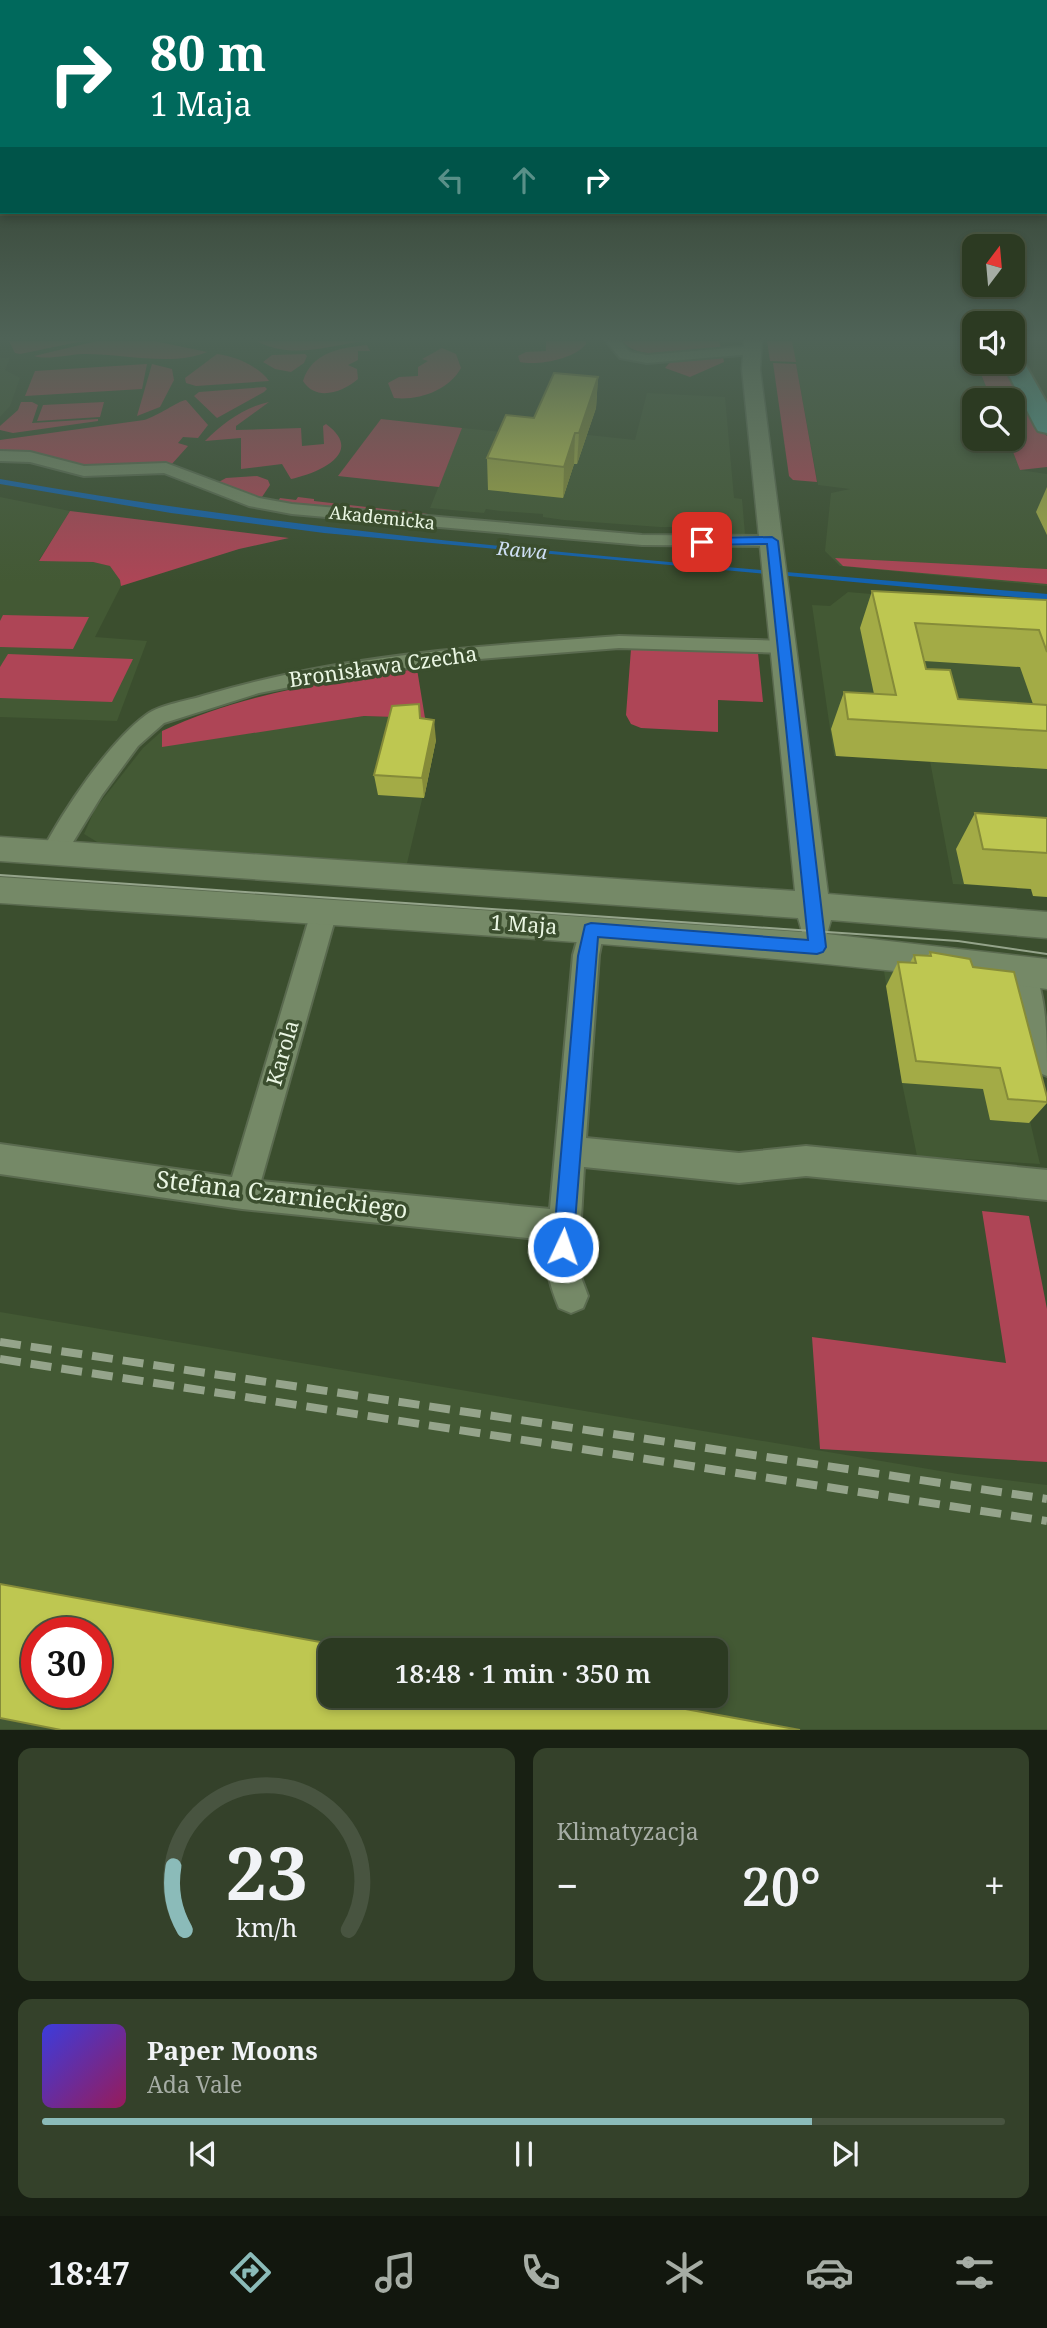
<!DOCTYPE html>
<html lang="pl">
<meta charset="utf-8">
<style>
body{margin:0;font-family:"Noto Serif",serif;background:#34412a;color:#f1f3f6;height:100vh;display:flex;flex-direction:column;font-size:26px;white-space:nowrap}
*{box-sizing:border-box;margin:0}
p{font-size:23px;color:#a6ada5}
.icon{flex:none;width:38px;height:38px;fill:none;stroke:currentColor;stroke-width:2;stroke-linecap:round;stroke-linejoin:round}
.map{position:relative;height:1730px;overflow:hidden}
.panel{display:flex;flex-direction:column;gap:18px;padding:18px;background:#182013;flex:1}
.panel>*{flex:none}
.guide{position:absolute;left:0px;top:0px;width:1048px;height:214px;box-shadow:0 4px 10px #0003,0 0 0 2px #485440;background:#00695c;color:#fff;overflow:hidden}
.needle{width:46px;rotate:16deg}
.controls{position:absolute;left:962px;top:234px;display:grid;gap:14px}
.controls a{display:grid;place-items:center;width:63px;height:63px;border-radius:14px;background:#2c3a22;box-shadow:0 4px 10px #0003,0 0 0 2px #485440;font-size:35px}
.speed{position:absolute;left:21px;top:1617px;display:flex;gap:14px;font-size:35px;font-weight:700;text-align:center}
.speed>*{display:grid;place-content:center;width:91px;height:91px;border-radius:50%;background:#2c3a22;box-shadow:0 4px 10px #0003,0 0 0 2px #485440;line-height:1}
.speed .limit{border:10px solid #d22;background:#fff;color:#111}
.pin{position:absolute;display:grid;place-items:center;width:60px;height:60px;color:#fff;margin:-30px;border-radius:14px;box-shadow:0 4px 10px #0006}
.me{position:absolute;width:77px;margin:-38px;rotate:3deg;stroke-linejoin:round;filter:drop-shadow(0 0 5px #0008)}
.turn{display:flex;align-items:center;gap:24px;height:147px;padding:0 35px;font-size:32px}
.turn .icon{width:91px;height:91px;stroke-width:2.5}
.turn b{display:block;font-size:49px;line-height:60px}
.lanes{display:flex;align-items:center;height:66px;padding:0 35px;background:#0003;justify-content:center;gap:35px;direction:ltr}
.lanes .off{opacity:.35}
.big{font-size:52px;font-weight:600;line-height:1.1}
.panel .tile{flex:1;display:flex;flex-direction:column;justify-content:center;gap:10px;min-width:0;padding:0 24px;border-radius:14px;background:#34412a}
.panel .dial{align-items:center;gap:0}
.dial svg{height:182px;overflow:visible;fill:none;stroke:#485440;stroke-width:7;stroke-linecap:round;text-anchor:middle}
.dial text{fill:#f1f3f6;stroke:none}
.song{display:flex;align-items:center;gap:21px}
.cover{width:84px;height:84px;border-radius:10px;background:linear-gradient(135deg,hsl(240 70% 55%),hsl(330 70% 35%))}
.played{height:7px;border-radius:4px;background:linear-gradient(90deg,#8bbbb9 80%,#485440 80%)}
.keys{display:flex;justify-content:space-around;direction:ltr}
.heat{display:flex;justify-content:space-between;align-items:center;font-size:38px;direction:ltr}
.panel .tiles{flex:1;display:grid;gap:18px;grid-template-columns:1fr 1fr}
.tile:last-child{grid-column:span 2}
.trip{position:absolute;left:318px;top:1638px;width:410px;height:70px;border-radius:14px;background:#2c3a22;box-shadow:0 4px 10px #0003,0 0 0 2px #485440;font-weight:600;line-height:70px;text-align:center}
.tab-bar{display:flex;height:112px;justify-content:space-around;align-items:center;background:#12170e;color:#a6ada5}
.tab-bar .icon{width:49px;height:49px}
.tab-bar .on{color:#8bbbb9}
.tab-bar b{font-size:32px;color:#f1f3f6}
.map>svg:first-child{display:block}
.built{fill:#435934;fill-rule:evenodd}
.green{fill:#ae4556}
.water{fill:#1362ae}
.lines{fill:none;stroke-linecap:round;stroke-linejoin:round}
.minor-casing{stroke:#5a6a4f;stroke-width:4}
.tertiary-casing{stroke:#5a6a4f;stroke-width:3}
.trunk-casing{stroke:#5a6a4f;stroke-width:4}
.minor{fill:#758967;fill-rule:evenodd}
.tertiary{fill:#758967;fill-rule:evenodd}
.trunk{fill:#51a096;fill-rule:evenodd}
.tram{stroke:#95a48b;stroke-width:2}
.rail{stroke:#95a48b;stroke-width:8;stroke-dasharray:21 10;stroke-linecap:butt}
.wall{fill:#a3ab46;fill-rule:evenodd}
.shaded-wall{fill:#858b39}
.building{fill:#bec751;stroke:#858b39;stroke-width:2;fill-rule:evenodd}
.route{fill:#1a73e8;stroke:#114b97;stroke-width:2}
.labels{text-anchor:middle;stroke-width:7;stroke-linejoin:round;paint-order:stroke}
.far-street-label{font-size:18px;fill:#eaf6e3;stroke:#3b4e2e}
.far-water-label{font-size:19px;font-style:italic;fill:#cfe0f5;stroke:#3b4e2e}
.street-label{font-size:21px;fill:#eaf6e3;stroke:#3b4e2e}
.near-street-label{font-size:24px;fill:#eaf6e3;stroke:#3b4e2e}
</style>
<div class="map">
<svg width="1047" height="1730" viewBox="0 0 1047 1730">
<rect width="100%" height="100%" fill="#3b4e2e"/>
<g class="built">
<polygon points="792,341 967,341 992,401 975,401 975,439 1008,439 1020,470 1047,474 1047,586 840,566 825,551 831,493 850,489 818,485"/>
<polygon points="0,358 10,358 5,370 20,378 10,406 0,417"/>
<polygon points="647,393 725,397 734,498 742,499 745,534 710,534 707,527 660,527 564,520 543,517 543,514 500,511 486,509 484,513 430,508 462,428 503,432 506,426 635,440"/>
<polygon points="0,497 70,511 39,560 93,562 111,566 121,580 121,586 95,637 147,641 117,721 0,717"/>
<polygon points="848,592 1047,609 1047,897 1033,896 1030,888 953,884 930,761 834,756 812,605 830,606"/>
<polygon points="364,716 425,718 436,740 405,872 107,848 84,834 95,809 143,748 162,731 162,746"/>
<polygon points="883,965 997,980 1040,1164 917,1156 902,1083"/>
<path d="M0 1312 958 1474 1047 1485V1729H0ZM37 1633H96V1692H37ZM331 1650H716V1696H331Z"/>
</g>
<g class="green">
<polygon points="9,341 83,341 20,354 15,353"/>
<path d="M97 341H154L207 352C173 367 119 353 82 354 68 355 46 360 34 356Z"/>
<path d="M257 341H361C328 347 288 359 257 341Z"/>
<path d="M546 341H586V344C575 359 537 366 520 362L518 356 526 352 546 351Z"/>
<path d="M623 341H719L721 348C697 350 636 363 623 341Z"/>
<polygon points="767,341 792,341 796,362 770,361"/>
<path d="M367 345 370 351H358V360L348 365 357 369 358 379C343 392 316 402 303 381 312 352 340 348 367 345Z"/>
<path d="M442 348 456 354 461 368C449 390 419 401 394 398L388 383 399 377 418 376V367L428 361 422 359Z"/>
<path d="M217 354C235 356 258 366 269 381L196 386 186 383 185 378Z"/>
<polygon points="305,354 307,356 304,363 291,372 275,369 263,362 272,355"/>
<polygon points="723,357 724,362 690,377 665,368 670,362"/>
<polygon points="976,362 1006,362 1037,426 1047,436 1047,467 1020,470 1008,439 1013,439 1013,401 992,401"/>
<polygon points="773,363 796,364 817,482 793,480 789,476"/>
<polygon points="147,364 142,389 25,396 35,371"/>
<polygon points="152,364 172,369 174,380 160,407 137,416"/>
<polygon points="265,387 267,389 264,392 217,418 194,396 199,392"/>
<path d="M186 400 208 425 198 438 183 437 178 443 188 446 171 465 88 468 0 453V440L144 420C158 416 178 401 186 400Z"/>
<polygon points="21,402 32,402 38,405 32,423 98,419 98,421 13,433 0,430 0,426 18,410"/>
<polygon points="104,402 100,417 37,421 43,405"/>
<path d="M269 402 236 426V430L301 428 302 446 324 444 323 426 326 424C366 453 318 473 291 479L282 464 241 469V438L205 441C223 423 244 407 269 402Z"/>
<polygon points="381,419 462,428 439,487 338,476"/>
<polygon points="257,476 268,480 270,485 260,500 217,483 226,478"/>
<polygon points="298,497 314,499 314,501 428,514 426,518 277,503 280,498 296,500"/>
<polygon points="70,511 289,538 239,549 121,586 120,580 110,566 93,562 39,561"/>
<polygon points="835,558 1047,569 1047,584 843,566"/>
<polygon points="3,615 89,617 73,649 0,647 0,621"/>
<polygon points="635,647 758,653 763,702 718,700 718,732 641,728 631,724 626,715 631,649"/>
<polygon points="8,654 133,659 112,702 0,698 0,667"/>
<path d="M417 669 425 718 364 716 162 747V731C242 694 330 680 417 669Z"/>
<polygon points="982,1211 1029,1216 1047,1309 1047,1462 820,1449 812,1337 1006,1363"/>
</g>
<path class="water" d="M0 479C346 540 697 564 1047 594V600L324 533 171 513 0 484Z"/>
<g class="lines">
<g class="minor-casing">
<g id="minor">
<polygon points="606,341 620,341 630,352 647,355 752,346 759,350 752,354 647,363 620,358"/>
<polygon points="0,451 30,452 84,466 166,463 259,498 292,504 642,535 772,536 781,541 772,546 642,545 292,514 249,506 164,473 84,476 30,462 0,461"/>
<path d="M619 636 785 641 792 642 795 647 792 652 785 653 619 648 467 660 341 677 259 693 164 723 138 746 102 795 62 860 53 862 44 860 41 853C63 811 108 743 146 715 161 704 188 701 206 695 340 655 480 646 619 636Z"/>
<path d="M324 902 333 905 337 912 261 1181 550 1209 573 955 582 923 591 919 600 923 604 930 599 955 586 1138 739 1153 806 1146 1047 1170V1200L806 1176 739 1183 584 1167 578 1269 588 1296 583 1308 571 1313 559 1308C548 1281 546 1269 547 1240L242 1209 0 1174V1144L232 1177 311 912 315 905Z"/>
<path d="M1022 958 1031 961C1047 997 1047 1036 1047 1076L1037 1072 1033 1063 1009 969 1013 961Z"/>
</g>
</g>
<g class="tertiary-casing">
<path id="tertiary" d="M744 341H762L760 369 828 894 1047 912V938L831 920 827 934 1047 959V989C700 944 349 927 0 903V877L802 932 798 918 0 861V837L795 891 742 369Z"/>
</g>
<g class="trunk-casing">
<polygon id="trunk" points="1013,355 1021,357 1047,403 1047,433 1038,431 1035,426 1002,362 1013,362"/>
</g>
<use href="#minor" class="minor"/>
<use href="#tertiary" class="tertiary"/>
<use href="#trunk" class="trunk"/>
<polyline class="tram" points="0,875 958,941 1047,954"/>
<g class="rail">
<polyline points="0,1342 1047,1499"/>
<polyline points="0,1359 1047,1521"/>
</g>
</g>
<g class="wall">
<polygon points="598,377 596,408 577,464 574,464 563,498 488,490 487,458 534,418"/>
<polygon points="1047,487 1047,535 1036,512"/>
<path d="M872 591 1047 600V769L836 756 831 729 844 692 874 694 860 628ZM924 661 1020 667 1033 704 958 699 926 669Z"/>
<polygon points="419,704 420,719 436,740 424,798 378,795 374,775"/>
<polygon points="975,813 1047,818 1047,897 1033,896 1031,889 964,884 956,849"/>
<polygon points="930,952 973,967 1047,1097 1047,1103 1029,1123 990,1120 983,1089 902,1083 886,986 898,962 910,963 914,955 928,956"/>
</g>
<g class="shaded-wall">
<polygon points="598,377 596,408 577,464 579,433"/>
<polygon points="575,433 574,464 563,498 564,467"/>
<polygon points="434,720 436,740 424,798 422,778"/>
</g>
<g class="building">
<polygon points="554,373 598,377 579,433 575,433 564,467 487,458 506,415 534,418"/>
<polygon points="872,591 1047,600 1047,652 1039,630 915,623 926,669 950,670 958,699 1047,705 1047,731 848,719 844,692 896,695"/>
<polygon points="419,704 420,718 434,720 422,778 374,775 392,706"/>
<polygon points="975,813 1047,818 1047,853 983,849"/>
<polygon points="930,952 970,959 973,967 1014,972 1047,1097 1047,1102 1008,1099 1000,1068 916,1061 898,962 916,963 914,955 931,956"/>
<path d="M0 1584 364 1650H331V1696H615L800 1730H61L0 1718ZM37 1633H96V1692H37Z"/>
</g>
<linearGradient id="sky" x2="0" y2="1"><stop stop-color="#202b19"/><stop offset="0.58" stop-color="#4f6357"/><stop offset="1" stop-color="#4f6357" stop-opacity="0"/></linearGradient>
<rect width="1047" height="583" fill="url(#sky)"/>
<polygon class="route" points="772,537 778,541 826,947 823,952 817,954 598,937 573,1247 570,1255 563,1258 556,1255 553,1247 578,956 585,925 591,923 808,940 767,544 702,545 696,542 702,538"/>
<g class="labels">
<g class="far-street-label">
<text transform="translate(382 518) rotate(6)" y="6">Akademicka</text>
</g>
<g class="far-water-label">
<text transform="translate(522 550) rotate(5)" y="7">Rawa</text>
</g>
<g class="street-label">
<text transform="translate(383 667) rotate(-8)" y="7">Bronisława Czecha</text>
<text transform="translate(524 925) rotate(4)" y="7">1 Maja</text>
<text transform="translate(283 1053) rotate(-74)" y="7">Karola</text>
</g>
<g class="near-street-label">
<text transform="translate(282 1195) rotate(7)" y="8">Stefana Czarnieckiego</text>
</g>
</g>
</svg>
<div class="controls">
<a><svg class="needle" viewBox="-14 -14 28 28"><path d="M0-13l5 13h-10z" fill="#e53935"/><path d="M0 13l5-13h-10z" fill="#a6ada5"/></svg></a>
<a><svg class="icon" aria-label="sound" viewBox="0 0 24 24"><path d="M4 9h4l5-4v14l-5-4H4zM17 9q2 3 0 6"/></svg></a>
<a><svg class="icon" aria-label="search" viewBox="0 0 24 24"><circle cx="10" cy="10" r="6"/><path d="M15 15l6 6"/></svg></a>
</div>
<div class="speed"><div class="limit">30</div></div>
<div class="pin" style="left:702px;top:542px;background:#d93025"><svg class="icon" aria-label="arrive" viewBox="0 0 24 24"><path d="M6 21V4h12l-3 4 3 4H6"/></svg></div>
<svg class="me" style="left:563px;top:1247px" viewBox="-20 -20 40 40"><circle r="17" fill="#1a73e8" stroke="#fff" stroke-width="3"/><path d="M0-11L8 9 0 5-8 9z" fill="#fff"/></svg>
<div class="trip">18:48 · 1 min · 350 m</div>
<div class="guide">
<div class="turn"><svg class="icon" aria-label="right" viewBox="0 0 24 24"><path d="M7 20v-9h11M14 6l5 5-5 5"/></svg><div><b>80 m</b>1 Maja</div></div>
<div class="lanes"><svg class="icon off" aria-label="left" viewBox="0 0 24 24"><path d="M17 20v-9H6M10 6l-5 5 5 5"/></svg><svg class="icon off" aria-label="ahead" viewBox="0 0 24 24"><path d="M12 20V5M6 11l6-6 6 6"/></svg><svg class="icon" aria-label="right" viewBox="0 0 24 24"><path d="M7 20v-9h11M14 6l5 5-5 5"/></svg></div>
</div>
</div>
<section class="panel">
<div class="tiles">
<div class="tile dial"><svg viewBox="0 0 100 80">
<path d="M14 69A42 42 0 1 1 86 69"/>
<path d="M14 69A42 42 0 0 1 9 41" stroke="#8bbbb9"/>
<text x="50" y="56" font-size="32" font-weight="700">23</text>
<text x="50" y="72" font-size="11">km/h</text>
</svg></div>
<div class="tile"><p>Klimatyzacja</p>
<div class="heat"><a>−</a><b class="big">20°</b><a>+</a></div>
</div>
<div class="tile">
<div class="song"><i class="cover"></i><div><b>Paper Moons</b><p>Ada Vale</p></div></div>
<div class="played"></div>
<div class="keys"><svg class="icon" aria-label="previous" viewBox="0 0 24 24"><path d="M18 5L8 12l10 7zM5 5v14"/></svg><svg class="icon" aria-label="pause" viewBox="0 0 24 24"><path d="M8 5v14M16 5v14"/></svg><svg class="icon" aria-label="next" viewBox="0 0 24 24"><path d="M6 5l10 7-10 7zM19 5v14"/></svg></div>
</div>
</div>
</section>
<nav class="tab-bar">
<b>18:47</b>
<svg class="icon on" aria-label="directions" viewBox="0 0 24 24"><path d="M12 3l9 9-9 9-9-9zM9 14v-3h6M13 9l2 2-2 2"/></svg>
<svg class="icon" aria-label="music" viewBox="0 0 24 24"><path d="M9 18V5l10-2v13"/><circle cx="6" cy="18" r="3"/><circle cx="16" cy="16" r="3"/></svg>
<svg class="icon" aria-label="phone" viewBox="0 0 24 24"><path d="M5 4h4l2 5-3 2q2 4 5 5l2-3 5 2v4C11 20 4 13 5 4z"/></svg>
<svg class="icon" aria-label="climate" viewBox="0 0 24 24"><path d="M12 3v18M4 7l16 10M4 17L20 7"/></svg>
<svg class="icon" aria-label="car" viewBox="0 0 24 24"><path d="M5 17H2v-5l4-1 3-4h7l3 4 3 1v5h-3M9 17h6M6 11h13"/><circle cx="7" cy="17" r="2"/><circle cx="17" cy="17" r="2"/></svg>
<svg class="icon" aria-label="filters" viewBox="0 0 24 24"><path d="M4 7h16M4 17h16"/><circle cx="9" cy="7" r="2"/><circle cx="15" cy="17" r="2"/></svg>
</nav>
